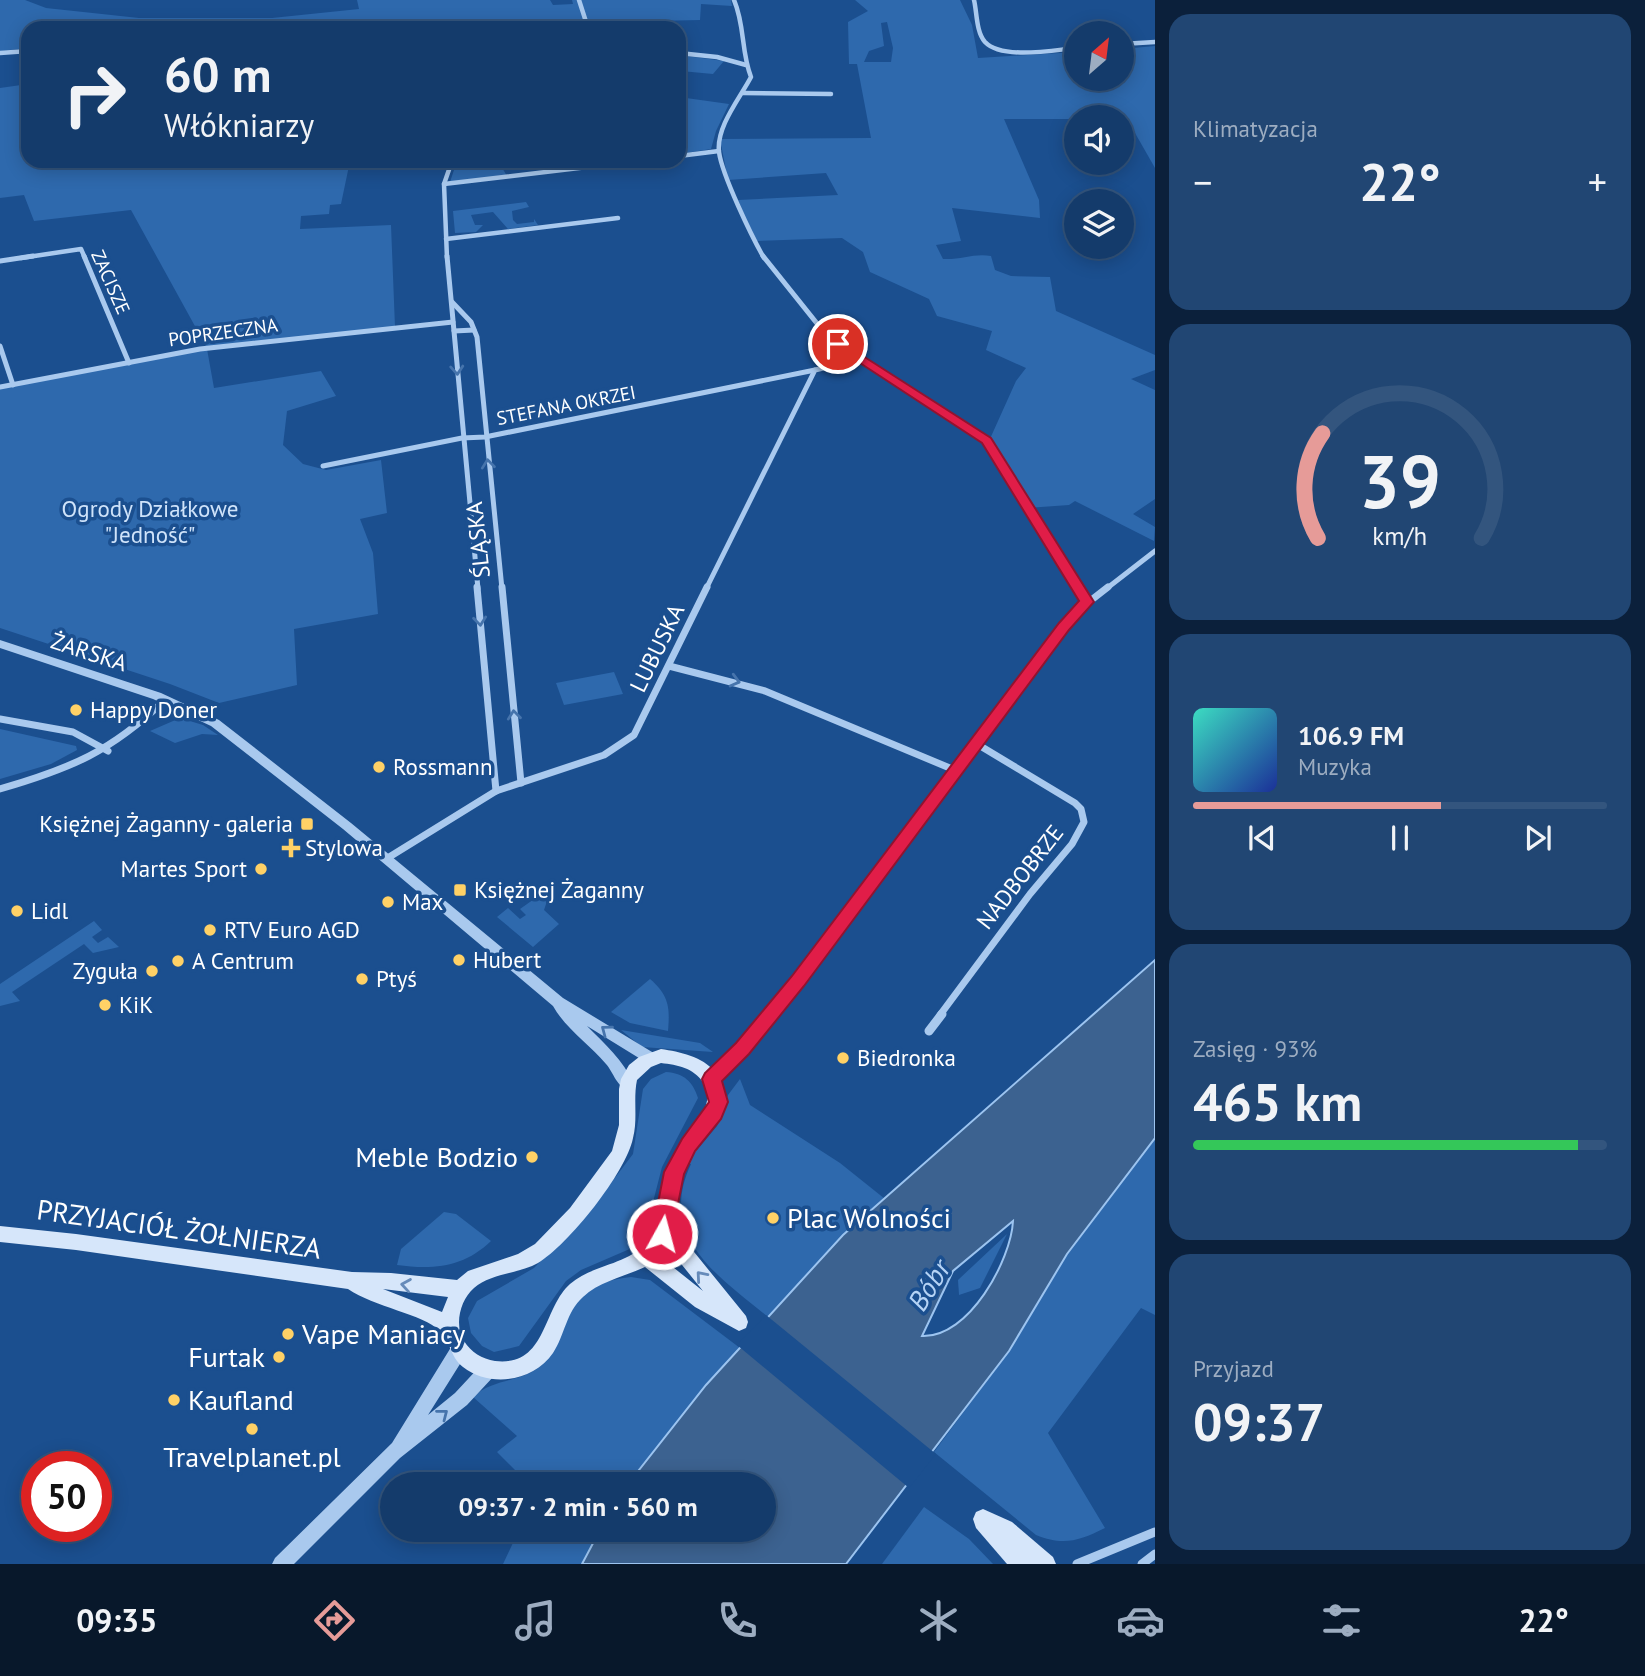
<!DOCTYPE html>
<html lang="pl">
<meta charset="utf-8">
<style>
body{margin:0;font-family:"PT Sans",sans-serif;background:#214673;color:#f1f3f6;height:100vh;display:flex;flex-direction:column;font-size:26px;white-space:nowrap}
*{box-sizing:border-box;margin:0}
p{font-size:23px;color:#9dadc1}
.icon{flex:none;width:38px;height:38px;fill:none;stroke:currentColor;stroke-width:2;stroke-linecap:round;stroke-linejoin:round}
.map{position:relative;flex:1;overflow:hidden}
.panel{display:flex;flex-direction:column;gap:14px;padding:14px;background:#0b203b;width:490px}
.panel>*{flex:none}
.hud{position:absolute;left:21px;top:21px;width:665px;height:147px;border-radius:21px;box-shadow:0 4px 18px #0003,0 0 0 2px #33557e;background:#143b6b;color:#f1f3f6;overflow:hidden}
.needle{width:46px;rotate:28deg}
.fabs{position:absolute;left:1064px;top:21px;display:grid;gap:14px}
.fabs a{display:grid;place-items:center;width:70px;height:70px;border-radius:50%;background:#143b6b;box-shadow:0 4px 18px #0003,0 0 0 2px #33557e;font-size:35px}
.speed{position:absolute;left:21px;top:1451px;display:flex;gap:14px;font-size:35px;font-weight:700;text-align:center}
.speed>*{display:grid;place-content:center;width:91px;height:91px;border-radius:50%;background:#143b6b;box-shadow:0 4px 18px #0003,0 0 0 2px #33557e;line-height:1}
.speed .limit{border:10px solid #d22;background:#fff;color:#111}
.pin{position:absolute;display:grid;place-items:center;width:60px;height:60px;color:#fff;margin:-30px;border:4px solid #fff;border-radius:50%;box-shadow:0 2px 7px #0007}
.me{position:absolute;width:77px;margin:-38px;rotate:7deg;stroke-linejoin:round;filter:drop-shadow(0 0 5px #0008)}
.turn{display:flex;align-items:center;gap:24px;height:147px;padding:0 28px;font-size:32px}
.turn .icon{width:91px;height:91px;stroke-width:2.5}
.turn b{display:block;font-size:49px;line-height:60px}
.big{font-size:52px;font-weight:700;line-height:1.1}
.panel .widget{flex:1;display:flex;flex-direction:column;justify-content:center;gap:10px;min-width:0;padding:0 24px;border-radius:21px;background:#214673}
.panel .dial{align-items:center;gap:0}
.dial svg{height:182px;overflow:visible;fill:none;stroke:#33557e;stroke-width:7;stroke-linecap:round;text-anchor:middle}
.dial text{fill:#f1f3f6;stroke:none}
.song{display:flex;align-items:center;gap:21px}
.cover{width:84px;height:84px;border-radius:10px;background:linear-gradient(135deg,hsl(170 70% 55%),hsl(230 70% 35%))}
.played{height:7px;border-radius:4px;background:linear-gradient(90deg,#e69b98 60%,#33557e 60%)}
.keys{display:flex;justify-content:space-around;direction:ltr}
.heat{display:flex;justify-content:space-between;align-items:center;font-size:38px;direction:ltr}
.charge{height:10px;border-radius:5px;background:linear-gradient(90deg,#34c759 93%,#33557e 0)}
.trip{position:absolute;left:380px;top:1472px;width:396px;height:70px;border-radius:35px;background:#143b6b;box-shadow:0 4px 18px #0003,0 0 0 2px #33557e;font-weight:700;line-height:70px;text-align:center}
.tab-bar{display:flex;height:112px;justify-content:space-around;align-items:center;background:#08182b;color:#9dadc1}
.tab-bar .icon{width:49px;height:49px}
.tab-bar .on{color:#e69b98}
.tab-bar b{font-size:32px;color:#f1f3f6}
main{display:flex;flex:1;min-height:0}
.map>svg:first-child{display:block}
.green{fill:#2e69ad;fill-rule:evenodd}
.water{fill:#3c6290;stroke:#9cc4f0;stroke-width:2;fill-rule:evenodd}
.pier{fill:#1b4f8f}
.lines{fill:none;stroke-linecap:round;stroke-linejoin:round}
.minor-far3{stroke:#a9c9ee;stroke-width:4.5}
.minor-far2{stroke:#a9c9ee;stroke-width:5}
.minor-far1{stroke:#a9c9ee;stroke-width:7}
.minor{stroke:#a9c9ee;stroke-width:9}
.tertiary{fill:#a9c9ee;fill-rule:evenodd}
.secondary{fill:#d6e6fa;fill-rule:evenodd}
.oneway{stroke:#4674ac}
.oneway2{stroke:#668bba}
.route{fill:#e11d48;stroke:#92132f;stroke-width:2}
.poi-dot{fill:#ffd166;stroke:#1b4f8f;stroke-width:2.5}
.labels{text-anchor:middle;stroke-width:7;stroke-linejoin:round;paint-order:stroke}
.far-street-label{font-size:19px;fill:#fff;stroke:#1b4f8f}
.park-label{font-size:23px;fill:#cfe3fa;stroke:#1b4f8f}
.street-label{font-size:23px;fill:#fff;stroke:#1b4f8f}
.poi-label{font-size:23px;fill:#fff;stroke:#1b4f8f;text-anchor:start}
.near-poi-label{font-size:28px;fill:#fff;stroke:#1b4f8f;text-anchor:start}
.near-street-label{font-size:28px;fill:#fff;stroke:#1b4f8f}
.near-water-label{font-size:28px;font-style:italic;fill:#b5d3f5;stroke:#1b4f8f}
</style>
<main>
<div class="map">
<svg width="1155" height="1564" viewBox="0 0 1155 1564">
<rect width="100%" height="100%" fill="#1b4f8f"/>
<g class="green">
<polygon points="0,0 25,0 46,8 139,18 272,18 359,9 357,0 550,0 553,5 573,4 572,0 731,0 732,6 701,4 700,20 655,21 651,28 593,28 590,20 587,20 589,28 28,28 28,48 0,51"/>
<path d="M855 0H960L972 25 978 58 1076 52V79H1122V49L1155 46V168L1127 119H1004L1039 200 1040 218 952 208 961 241 936 245 943 259C961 260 974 253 991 256L995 270 1011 276 1050 277 1056 311 1155 355V370L1131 379 1155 390V499L1133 514 1155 527 1154 541 1075 501 1069 505 1027 508 989 441 1016 381 1026 368 986 350 992 331 937 316 929 299 870 272 863 252 842 238 755 241 738 200 838 195 826 173 728 180 720 139 871 138 857 64H849L848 22 868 11ZM887 22 893 48 891 62H864L869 51 884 46 881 23Z"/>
<polygon points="679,55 724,61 713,74 681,71 679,74"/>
<polygon points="28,84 28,161 350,161 341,204 330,205 329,214 301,216 300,229 391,225 395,327 207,349 214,388 321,371 336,396 287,411 283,445 303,464 326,470 381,460 387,513 360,519 373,553 378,614 294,629 297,685 219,703 170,684 0,628 0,387 207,348 131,210 34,221 24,195 0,198 0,88"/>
<polygon points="679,97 729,104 716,131 711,149 679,154"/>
<polygon points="457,161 498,161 507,176 450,182"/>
<polygon points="526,202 529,207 512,211 513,220 517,224 534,222 534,219 538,225 508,229 493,212 471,215 475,225 483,225 476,232 455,233 453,211"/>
<polygon points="614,672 623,694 564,705 556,683"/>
<polygon points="180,718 203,725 218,735 202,734 175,743 150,731"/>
<polygon points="0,729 76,746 77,750 51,764 0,779"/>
<polygon points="544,892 548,895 544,898 547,901 544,910 559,924 533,947 497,917 508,908 520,919 526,915 520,909"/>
<polygon points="94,921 102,930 92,937 98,943 108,937 119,947 93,953 84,944 12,992 20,1001 0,1006 0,984"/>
<path d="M650 979C669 995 670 1008 668 1031L630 1023 611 1012Z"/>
<polygon points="621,1030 700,1043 713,1052 642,1047"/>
<path d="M666 1072C684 1073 693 1082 698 1098L662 1167 644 1237 632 1248 581 1270 566 1281 519 1346 494 1352 482 1346 471 1333 468 1318 477 1301 534 1268 592 1208 633 1154 643 1089 651 1079Z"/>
<path d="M740 1079 750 1105 840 1163 885 1199 843 1235 768 1317C721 1278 656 1238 691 1164L686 1163 717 1126 728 1095Z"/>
<path d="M1155 1138V1315L1141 1308 1048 1433 1105 1528C1079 1541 1063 1546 1036 1535L934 1452 1009 1351 1067 1254Z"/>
<path d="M444 1212 456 1214 491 1241C464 1267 434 1270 397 1265L401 1249Z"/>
<polygon points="1007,1234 980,1288 959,1295 958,1280"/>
<path d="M631 1277 650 1280 740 1348 706 1385 628 1484H529L497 1452 517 1436 473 1397C495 1376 529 1384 548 1358 553 1351 556 1341 559 1333 575 1296 589 1282 631 1277Z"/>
<polygon points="924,1507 969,1539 993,1564 882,1564"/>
<polygon points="519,1530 600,1530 582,1564 503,1564"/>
</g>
<path class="water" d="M1155 960V1138L1067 1254 1009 1351 846 1564H582L600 1530H763V1484H628L706 1385 843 1235ZM1013 1221C1011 1260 969 1338 922 1336L953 1271Z"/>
<polygon class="pier" points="766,1315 936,1454 909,1488 737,1345"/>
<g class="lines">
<g class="minor-far3">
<polyline points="579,0 588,28"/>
<path d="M734 0C745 25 741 52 751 77 740 98 716 127 719 152 722 175 752 237 764 258"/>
<path d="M974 0C977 12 976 32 985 42 1002 60 1054 50 1076 48"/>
<polyline points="1122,44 1155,42"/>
<polyline points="0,53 28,51"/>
<polyline points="679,53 717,57 746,65"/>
<polyline points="743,93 831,94"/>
<polyline points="679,156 719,151"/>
<polyline points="444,184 638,161"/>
<polyline points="446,239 618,218"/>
<polyline points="21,258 81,249 85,258"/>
<polyline points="447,258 444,184 452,161"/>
</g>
<g class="minor-far2">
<polyline points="84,256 129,363"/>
<polyline points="447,256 478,589"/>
<polyline points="763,256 819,326 838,344 987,441 1078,589"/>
<polyline points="0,261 33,256"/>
<polyline points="452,302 471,322 477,337 502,589"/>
<polyline points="454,331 474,330"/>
<polyline points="0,346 13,385"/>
<polyline points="0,387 200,349 453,322"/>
<polyline points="323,466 462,438 485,437 815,370"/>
<polyline points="706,589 815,370 862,359"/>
<polyline points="1106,589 1155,551"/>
</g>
<g class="minor-far1">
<polyline points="477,587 496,791"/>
<polyline points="502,587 521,783"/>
<polyline points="1077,587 1086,602"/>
<polyline points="669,666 765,691 957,771"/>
<polyline points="0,719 73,732 108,751"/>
<path d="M0 789C72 768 110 752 165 700"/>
<polyline points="386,859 496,791 604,755 634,735 707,587"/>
<polyline points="769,1015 1076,612 1108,587"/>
<polyline points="940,1015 1030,894 1072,844 1084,822 1081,809 1075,803 977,744"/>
</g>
<g class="minor">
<polyline points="929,1031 942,1014"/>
<polyline points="712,1079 771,1014"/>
<polyline points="1077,1564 1155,1532"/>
<polyline points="1142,1564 1155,1554"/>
</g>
<g class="tertiary">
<path d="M0 640 161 693 219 720 351 823 563 998 657 1055 659 1059 657 1063 652 1065 647 1063 587 1026C605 1044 623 1060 634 1084L632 1088C619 1093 614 1073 606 1064 589 1044 566 1029 553 1006L343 829 211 726 153 699 0 648Z"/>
<polygon points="459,1342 465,1344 467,1350 465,1356 428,1415 455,1393 482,1364 488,1362 494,1364 496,1370 494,1376 467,1405 400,1458 294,1564 272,1564 275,1558 392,1443 453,1344"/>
</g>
<g class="secondary">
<path d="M661 1049C680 1052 702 1056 715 1072 743 1109 697 1140 683 1172 676 1189 677 1208 673 1226L746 1316 748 1322 746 1328 739 1331 695 1307 645 1267C624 1277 600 1281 583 1297 566 1312 565 1335 553 1353 533 1382 490 1388 463 1367 450 1357 450 1340 440 1331 423 1314 374 1307 348 1289L76 1250 0 1242V1226L76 1234 352 1272 391 1273 457 1280 468 1271 518 1254 535 1244 570 1208 612 1151 619 1125V1089L621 1079 629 1065 639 1057ZM661 1063C678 1065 693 1068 703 1082 722 1106 676 1147 667 1170 658 1192 664 1223 648 1241 629 1265 593 1264 570 1284 542 1309 547 1367 495 1361 482 1359 471 1352 464 1341 454 1325 460 1300 474 1288 491 1273 518 1274 538 1263 568 1245 626 1173 633 1138 638 1119 633 1099 637 1080L651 1067ZM666 1245 703 1291 659 1256ZM383 1289 448 1297 442 1312Z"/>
<polygon points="983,1509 1012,1522 1053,1557 1056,1564 1007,1564 976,1528 973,1519 976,1512"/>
</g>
</g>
<defs><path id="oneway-chevron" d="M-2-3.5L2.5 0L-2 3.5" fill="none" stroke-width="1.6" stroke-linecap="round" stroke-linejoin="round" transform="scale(1.75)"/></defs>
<g class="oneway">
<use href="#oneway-chevron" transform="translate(457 370) rotate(86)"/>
<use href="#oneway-chevron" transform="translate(488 464) rotate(-96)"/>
<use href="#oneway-chevron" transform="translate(480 621) rotate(84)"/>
<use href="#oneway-chevron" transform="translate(735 681) rotate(15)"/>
<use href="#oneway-chevron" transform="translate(514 715) rotate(-96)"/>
<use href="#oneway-chevron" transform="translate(606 1030) rotate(-143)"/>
<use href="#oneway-chevron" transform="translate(443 1414) rotate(-38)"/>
</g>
<g class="oneway2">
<use href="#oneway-chevron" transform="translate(701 1276) rotate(-131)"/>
<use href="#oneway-chevron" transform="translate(406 1285) rotate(-171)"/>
</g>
<polygon class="route" points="838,340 991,438 1094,602 1069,630 804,986 749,1054 722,1081 728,1102 721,1119 695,1151 684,1174 672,1234 669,1241 662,1243 655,1241 652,1234 664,1172 682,1139 709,1102 702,1079 705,1073 736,1043 792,976 1059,623 1079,601 982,443 834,346 834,341"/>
<g class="poi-dot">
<circle cx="76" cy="710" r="7"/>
<circle cx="379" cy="767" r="7"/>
<rect x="300" y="817" width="14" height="14" rx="3.5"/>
<path d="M287.5 837.5h7v7h7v7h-7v7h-7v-7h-7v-7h7z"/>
<circle cx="261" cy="869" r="7"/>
<rect x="453" y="883" width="14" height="14" rx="3.5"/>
<circle cx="388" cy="902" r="7"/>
<circle cx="17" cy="911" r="7"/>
<circle cx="210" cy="930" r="7"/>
<circle cx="459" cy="960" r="7"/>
<circle cx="178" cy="961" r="7"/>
<circle cx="152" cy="971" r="7"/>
<circle cx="362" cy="979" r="7"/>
<circle cx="105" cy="1005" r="7"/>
<circle cx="843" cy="1058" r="7"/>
<circle cx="532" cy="1157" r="7"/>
<circle cx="773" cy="1218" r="7"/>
<circle cx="288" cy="1334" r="7"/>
<circle cx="279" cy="1357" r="7"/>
<circle cx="174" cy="1400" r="7"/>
<circle cx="252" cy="1429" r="7"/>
</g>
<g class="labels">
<g class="far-street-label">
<text transform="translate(111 282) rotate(66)" y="7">ZACISZE</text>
<text transform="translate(223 332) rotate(-8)" y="7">POPRZECZNA</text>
<text transform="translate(566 405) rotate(-11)" y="7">STEFANA OKRZEI</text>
</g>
<g class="park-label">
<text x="150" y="517">Ogrody Działkowe<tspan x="150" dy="26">"Jedność"</tspan></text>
</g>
<g class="street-label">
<text transform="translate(478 540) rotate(-96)" y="8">ŚLĄSKA</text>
<text transform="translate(657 648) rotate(-64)" y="8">LUBUSKA</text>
<text transform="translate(89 652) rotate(18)" y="8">ŻARSKA</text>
<text transform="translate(1020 877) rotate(-52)" y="8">NADBOBRZE</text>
</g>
<g class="poi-label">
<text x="90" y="718">Happy Doner</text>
<text x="393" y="775">Rossmann</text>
<text x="293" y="832" text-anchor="end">Księżnej Żaganny - galeria</text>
<text x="305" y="856">Stylowa</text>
<text x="247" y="877" text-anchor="end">Martes Sport</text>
<text x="474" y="898">Księżnej Żaganny</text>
<text x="402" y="910">Max</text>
<text x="31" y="919">Lidl</text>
<text x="224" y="938">RTV Euro AGD</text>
<text x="473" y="968">Hubert</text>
<text x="192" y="969">A Centrum</text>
<text x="138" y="979" text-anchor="end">Zyguła</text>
<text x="376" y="987">Ptyś</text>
<text x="119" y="1013">KiK</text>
<text x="857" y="1066">Biedronka</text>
</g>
<g class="near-poi-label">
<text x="518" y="1167" text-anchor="end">Meble Bodzio</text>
<text x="787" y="1228">Plac Wolności</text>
<text x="302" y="1344">Vape Maniacy</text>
<text x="265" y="1367" text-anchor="end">Furtak</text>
<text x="188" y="1410">Kaufland</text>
<text x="252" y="1467" text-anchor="middle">Travelplanet.pl</text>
</g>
<g class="near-street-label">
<text transform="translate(179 1229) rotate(8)" y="10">PRZYJACIÓŁ ŻOŁNIERZA</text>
</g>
<g class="near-water-label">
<text transform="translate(929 1285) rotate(-58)" y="10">Bóbr</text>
</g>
</g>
</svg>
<div class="fabs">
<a><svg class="needle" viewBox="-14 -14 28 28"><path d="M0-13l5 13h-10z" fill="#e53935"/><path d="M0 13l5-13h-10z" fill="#9dadc1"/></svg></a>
<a><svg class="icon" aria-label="sound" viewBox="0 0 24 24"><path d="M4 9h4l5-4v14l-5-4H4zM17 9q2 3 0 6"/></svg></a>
<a><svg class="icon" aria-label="layers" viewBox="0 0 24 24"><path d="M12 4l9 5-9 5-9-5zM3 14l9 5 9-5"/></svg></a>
</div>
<div class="speed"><div class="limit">50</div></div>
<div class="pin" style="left:838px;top:344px;background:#d93025"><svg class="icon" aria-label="arrive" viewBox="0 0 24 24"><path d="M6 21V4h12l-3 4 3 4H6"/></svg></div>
<svg class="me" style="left:662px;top:1234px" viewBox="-20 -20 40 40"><circle r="17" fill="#e11d48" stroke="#fff" stroke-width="3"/><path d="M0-11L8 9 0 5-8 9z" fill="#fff"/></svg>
<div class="trip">09:37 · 2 min · 560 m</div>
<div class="hud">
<div class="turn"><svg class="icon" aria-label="right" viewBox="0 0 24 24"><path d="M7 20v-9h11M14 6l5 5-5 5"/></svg><div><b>60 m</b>Włókniarzy</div></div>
</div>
</div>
<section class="panel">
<div class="widget"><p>Klimatyzacja</p>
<div class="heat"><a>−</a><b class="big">22°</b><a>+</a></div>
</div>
<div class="widget dial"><svg viewBox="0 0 100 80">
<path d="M14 69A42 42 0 1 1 86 69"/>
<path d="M14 69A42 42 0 0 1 16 23" stroke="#e69b98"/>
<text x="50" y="56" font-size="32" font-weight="700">39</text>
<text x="50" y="72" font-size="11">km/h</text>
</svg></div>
<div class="widget">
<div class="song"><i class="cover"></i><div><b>106.9 FM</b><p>Muzyka</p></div></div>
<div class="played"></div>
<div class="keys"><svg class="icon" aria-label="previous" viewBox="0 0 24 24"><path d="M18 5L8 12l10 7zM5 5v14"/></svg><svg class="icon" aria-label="pause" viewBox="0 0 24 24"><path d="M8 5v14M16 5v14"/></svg><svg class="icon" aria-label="next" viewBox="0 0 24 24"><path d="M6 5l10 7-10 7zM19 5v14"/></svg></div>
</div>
<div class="widget"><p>Zasięg · 93%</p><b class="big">465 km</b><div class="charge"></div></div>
<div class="widget"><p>Przyjazd</p><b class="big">09:37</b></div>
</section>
</main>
<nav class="tab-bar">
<b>09:35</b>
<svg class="icon on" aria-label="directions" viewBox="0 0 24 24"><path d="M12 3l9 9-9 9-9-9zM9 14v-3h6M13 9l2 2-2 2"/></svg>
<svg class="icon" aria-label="music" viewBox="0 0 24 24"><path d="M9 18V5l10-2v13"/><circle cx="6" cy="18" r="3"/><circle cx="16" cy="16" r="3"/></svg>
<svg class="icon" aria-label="phone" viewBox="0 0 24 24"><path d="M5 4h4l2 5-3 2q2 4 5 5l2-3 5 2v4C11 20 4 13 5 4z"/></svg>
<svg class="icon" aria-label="climate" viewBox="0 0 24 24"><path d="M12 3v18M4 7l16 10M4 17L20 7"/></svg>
<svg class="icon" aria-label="car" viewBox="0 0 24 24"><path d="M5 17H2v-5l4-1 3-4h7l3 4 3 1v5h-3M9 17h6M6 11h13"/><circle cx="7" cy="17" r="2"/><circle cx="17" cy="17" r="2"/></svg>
<svg class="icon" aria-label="filters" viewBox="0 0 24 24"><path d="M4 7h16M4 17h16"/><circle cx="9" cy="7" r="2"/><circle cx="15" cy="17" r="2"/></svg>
<b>22°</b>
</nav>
